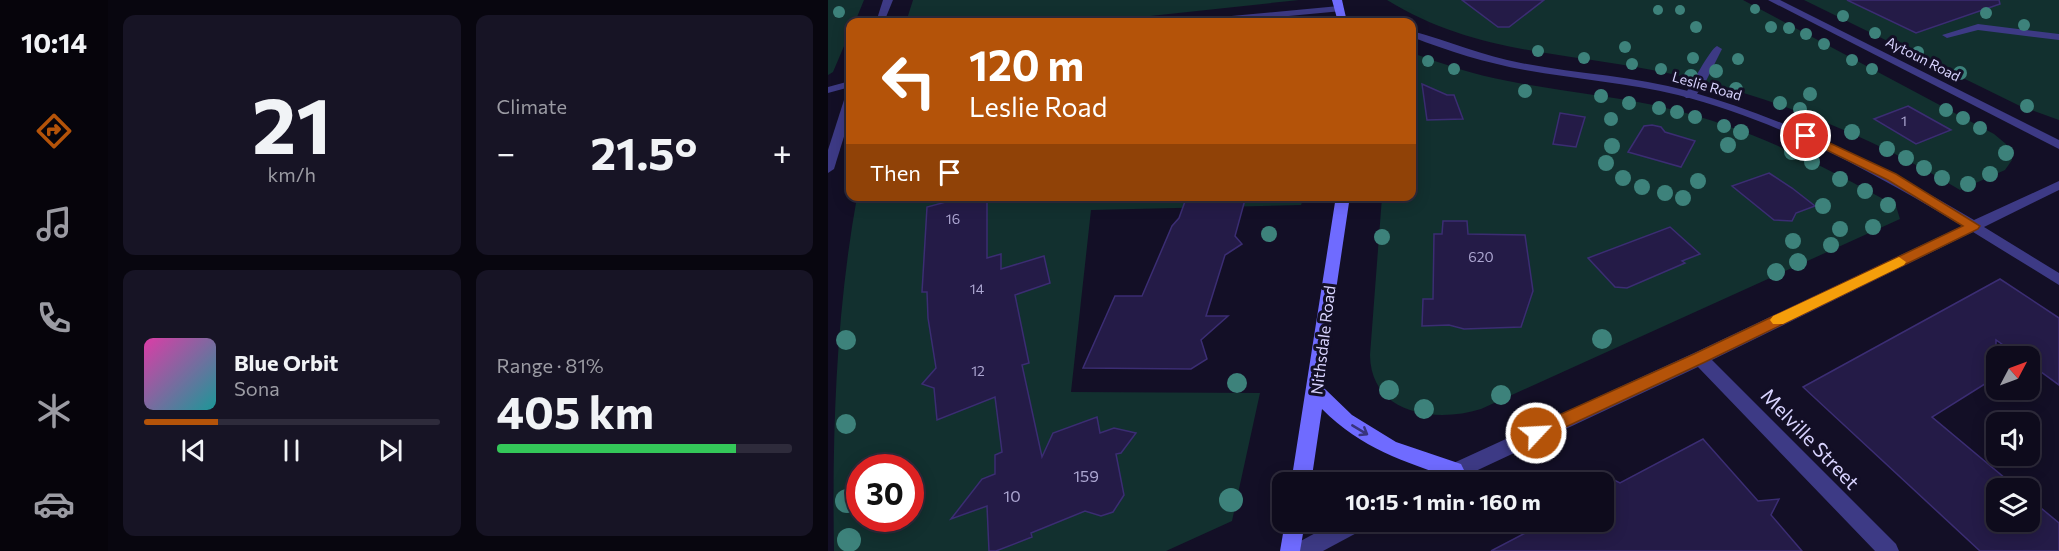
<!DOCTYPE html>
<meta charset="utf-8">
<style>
body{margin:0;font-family:Commissioner,sans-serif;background:#171425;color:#f1f3f6;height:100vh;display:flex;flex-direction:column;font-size:22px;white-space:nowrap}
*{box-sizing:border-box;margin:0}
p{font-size:20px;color:#9b9ba3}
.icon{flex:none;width:33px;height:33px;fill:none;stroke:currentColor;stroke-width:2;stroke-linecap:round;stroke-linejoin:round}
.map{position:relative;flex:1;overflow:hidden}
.sheet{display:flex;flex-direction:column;gap:15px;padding:15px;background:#08060f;width:720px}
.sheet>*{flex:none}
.top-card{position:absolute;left:18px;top:18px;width:570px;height:183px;border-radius:12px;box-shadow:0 3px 15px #0003,0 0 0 2px #2e2b3b;background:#b45309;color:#fff;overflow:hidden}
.needle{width:39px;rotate:49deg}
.controls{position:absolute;left:1158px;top:346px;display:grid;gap:12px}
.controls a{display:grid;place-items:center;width:54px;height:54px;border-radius:12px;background:#0e0b1c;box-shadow:0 3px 15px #0003,0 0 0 2px #2e2b3b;font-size:30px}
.speed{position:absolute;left:18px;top:454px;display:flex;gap:12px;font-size:30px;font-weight:700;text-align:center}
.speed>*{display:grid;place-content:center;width:78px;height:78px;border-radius:50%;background:#0e0b1c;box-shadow:0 3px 15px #0003,0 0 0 2px #2e2b3b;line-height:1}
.speed .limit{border:9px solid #d22;background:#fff;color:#111}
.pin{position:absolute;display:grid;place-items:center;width:51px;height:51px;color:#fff;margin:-26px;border:3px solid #fff;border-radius:50%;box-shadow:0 2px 6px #0007}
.me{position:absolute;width:66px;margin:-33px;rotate:65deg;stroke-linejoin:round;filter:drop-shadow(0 0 4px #0008)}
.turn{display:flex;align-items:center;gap:21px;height:126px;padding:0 24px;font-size:27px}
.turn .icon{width:78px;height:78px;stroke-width:2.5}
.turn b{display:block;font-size:42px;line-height:51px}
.then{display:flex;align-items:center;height:57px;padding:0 24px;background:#0003;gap:12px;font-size:22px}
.big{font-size:45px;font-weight:700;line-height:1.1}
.sheet .card{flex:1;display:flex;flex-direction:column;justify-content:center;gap:9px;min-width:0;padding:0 21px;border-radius:12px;background:#171425}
.sheet .dial{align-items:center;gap:0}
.dial b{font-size:78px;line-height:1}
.song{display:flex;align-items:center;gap:18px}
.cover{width:72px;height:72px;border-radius:9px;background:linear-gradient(135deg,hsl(320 70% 55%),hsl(180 70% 35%))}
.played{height:6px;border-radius:3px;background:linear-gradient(90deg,#b45309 25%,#2e2b3b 25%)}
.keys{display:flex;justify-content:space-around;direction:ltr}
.heat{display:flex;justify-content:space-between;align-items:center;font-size:33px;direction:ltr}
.charge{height:9px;border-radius:4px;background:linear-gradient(90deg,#34c759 81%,#2e2b3b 0)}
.sheet .tiles{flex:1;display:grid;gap:15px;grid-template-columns:repeat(2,1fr)}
.trip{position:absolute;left:444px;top:472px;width:342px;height:60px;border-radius:12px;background:#0e0b1c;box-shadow:0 3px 15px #0003,0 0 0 2px #2e2b3b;font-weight:700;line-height:60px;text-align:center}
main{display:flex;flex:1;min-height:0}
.tab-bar{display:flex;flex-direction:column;width:108px;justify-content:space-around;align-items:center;background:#06040b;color:#9b9ba3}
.tab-bar .icon{width:42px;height:42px}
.tab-bar .selected{color:#b45309}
.tab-bar b{font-size:27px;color:#f1f3f6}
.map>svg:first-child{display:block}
.green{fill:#12302f;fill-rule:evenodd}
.building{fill:#241b47;stroke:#3b2d73;stroke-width:1.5}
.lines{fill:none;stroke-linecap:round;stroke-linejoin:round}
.lane{fill:#3d3a85;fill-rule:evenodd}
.street{fill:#3d3a85;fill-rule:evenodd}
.secondary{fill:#6f6bff;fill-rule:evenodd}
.tree{fill:#3d827b}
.oneway{stroke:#38347d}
.route{fill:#b45309;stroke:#753606;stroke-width:1.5}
.slow{fill:#f59e0b}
.labels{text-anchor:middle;stroke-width:6;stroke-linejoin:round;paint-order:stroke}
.far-street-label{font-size:14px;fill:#d9d4ff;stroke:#130f26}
.number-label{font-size:14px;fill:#aca6d1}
.street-label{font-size:16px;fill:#d9d4ff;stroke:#130f26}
.near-number-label{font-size:16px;fill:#aca6d1}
.near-street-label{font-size:20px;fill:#d9d4ff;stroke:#130f26}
</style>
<main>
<nav class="tab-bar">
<b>10:14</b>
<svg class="icon selected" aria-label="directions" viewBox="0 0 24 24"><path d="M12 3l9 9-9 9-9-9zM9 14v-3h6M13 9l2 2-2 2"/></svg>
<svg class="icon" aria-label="music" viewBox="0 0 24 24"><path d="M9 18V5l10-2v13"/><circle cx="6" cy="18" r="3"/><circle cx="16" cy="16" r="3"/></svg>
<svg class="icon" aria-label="phone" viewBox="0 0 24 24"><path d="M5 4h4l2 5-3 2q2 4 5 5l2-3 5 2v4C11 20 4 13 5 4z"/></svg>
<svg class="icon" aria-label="climate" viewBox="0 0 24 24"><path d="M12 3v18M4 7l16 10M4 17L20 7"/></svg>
<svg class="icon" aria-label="car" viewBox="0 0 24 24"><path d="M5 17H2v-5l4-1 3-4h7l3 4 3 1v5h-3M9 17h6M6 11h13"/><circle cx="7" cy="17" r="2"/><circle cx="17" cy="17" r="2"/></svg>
</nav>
<section class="sheet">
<div class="tiles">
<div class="card dial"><b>21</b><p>km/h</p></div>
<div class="card"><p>Climate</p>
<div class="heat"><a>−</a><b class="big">21.5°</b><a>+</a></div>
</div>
<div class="card">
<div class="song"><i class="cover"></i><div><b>Blue Orbit</b><p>Sona</p></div></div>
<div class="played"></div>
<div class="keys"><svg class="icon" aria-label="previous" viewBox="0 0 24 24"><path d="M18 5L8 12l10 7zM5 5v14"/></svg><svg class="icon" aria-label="pause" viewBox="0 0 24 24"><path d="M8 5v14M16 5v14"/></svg><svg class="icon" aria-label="next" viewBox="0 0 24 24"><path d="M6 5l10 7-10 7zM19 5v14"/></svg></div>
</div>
<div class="card"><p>Range · 81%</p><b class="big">405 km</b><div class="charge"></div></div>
</div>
</section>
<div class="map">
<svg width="1231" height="551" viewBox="0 0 1231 551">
<rect width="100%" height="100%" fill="#130f26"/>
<g class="green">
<polygon points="0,0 36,0 27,22 22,22 22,32 5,72 0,75"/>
<polygon points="85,0 471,0 266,22 78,22"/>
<path d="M559 0H915L1166 134 1178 144 1184 160 1177 170 1132 190C1038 133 932 91 824 70 730 52 643 52 559 0Z"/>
<polygon points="976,0 1231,0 1231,120 1192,106"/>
<path d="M584 53C615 64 647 75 680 81 734 92 789 96 842 109 923 128 996 166 1068 206L1072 219 653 409C608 423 543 415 542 355L554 197 584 196Z"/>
<path d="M29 197H476L473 205 263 210 243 392 432 393 404 521 338 551H6C4 433 8 313 29 197ZM32 468H82V519H32Z"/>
</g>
<g class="building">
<polygon points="634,0 716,0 681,27 670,27"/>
<polygon points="1019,0 1171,0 1172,4 1088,33"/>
<polygon points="594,84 619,95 626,95 635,119 599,120"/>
<polygon points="1080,106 1123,130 1088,144 1046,119"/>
<polygon points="732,113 757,117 748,147 725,144"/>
<polygon points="824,125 833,127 837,132 867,141 853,167 800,152 816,126"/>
<polygon points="941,173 964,188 987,206 968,213 964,221 946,220 904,186"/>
<polygon points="140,196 159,196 159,258 173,254 173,269 216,256 222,283 187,295 201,363 194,365 214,457 225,433 269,417 272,433 286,428 308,433 293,453 288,454 296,495 285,512 273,516 257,511 203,533 204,537 168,551 161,551 159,506 123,519 154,479 167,474 167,455 174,452 167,397 109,420 106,388 94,384 108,368 100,318 99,292 94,292 99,207"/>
<polygon points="359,196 418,196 407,236 414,244 397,255 378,316 400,316 373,340 379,359 363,369 255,368 287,296 314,296 344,226 351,218"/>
<polygon points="615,221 639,221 640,234 697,235 705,291 693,327 636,329 621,325 594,326 595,299 605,299 606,234 614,234"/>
<polygon points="842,227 872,254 854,261 857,263 799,288 787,287 760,258"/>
<polygon points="1172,279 1231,318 1231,385 1202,364 1202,357 1192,357 1168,340 1168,377 1104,417 1190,489 1168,489 1168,522 1202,522 1202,499 1231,523 1231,551 1152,551 975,387"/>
<polygon points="875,439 930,501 951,499 943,515 974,551 663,551 718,522 776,522 776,475 792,483"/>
</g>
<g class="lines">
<path class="lane" d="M889 46 894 49 878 81 866 98H858L856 96C863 86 882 49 889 46Z"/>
<g class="street">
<polygon points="55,0 65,0 56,22 48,22"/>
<polygon points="940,0 952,0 1231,140 1231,149"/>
<polygon points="511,6 516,9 514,11 396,22 366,22 371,19"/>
<polygon points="523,19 543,19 548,22 518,22"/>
<polygon points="1150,24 1231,34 1231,40 1150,30 1119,38 1114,35"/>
<path d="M584 31C621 41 656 56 693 63 749 74 806 76 860 91 962 120 1055 166 1146 220L1231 181V190L1156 227 1231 273V285L1145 232 884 360 1068 544 1071 551H1047L870 367 622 483H592L595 477 866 353 1134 226C1045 172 952 121 850 95 800 83 748 79 697 70 658 63 620 51 584 37Z"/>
<polygon points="22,81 22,87 0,93 0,87"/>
<polygon points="22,97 22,117 6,169 0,173 0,150 16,100"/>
<polygon points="508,522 539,522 536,529 495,551 464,551 467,544"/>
</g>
<g class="secondary">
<polygon points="504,0 514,0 519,22 510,22"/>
<path d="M508 196H522L497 364V389L524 415 568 442 633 464 636 470 633 476 626 479C575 461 534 449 494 409L483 483H463Z"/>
<polygon points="457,522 477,522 472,551 452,551"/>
</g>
</g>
<g class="tree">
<circle cx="927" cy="9" r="5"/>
<circle cx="830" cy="10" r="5"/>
<circle cx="852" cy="10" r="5"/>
<circle cx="11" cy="12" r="6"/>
<circle cx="1158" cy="13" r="6"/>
<circle cx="1015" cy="16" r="6"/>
<circle cx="1196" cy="25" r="6"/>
<circle cx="868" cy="27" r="6"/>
<circle cx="943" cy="27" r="6"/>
<circle cx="961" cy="28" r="6"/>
<circle cx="1047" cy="33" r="6"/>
<circle cx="978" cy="34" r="6"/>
<circle cx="996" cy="44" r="6"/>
<circle cx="797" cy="47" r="6"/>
<circle cx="710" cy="51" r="6"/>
<circle cx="1090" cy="52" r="6"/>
<circle cx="756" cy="58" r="6"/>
<circle cx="865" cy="58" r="6"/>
<circle cx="910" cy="59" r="6"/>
<circle cx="1024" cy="60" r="6"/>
<circle cx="600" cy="61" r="6"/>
<circle cx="804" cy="64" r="6"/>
<circle cx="626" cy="69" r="6"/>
<circle cx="833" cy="69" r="6"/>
<circle cx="1044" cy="69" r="6"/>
<circle cx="888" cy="71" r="7"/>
<circle cx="1132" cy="73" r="7"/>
<circle cx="863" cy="76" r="7"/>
<circle cx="908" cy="89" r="7"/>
<circle cx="697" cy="91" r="7"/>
<circle cx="982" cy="94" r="7"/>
<circle cx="773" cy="96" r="7"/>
<circle cx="801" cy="103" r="7"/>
<circle cx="952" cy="103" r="7"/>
<circle cx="1199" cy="106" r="7"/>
<circle cx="831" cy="108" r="7"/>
<circle cx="972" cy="109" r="7"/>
<circle cx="1118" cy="110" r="7"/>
<circle cx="849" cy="112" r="7"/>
<circle cx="867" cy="117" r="7"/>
<circle cx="1135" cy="118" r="7"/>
<circle cx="783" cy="119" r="7"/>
<circle cx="896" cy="126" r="7"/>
<circle cx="1152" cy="128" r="7"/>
<circle cx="913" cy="132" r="8"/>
<circle cx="1024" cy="132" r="8"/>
<circle cx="900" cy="145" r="8"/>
<circle cx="784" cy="146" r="8"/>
<circle cx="1059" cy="149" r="8"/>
<circle cx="964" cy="152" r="8"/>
<circle cx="1178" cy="153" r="8"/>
<circle cx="1078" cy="158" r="8"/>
<circle cx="984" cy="162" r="8"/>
<circle cx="778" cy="163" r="8"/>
<circle cx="1096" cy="168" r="8"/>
<circle cx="1162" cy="174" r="8"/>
<circle cx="795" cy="178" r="8"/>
<circle cx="1114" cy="178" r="8"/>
<circle cx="1012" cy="179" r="8"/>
<circle cx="870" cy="181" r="8"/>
<circle cx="1140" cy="184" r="8"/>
<circle cx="814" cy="187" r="8"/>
<circle cx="1037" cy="191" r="8"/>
<circle cx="837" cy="193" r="8"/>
<circle cx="855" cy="198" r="8"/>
<circle cx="1060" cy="205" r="8"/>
<circle cx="995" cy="206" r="8"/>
<circle cx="1045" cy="227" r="8"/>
<circle cx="1012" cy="229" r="8"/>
<circle cx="441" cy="234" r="8"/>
<circle cx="554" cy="237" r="8"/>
<circle cx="965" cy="241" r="8"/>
<circle cx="1003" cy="245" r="8"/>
<circle cx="970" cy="262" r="9"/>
<circle cx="948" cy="272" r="9"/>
<circle cx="774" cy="339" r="10"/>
<circle cx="18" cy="340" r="10"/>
<circle cx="409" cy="383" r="10"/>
<circle cx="561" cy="390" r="10"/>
<circle cx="673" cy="395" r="10"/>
<circle cx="596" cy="409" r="10"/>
<circle cx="18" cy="424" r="10"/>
<circle cx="403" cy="500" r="12"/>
<circle cx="19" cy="501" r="12"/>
<circle cx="21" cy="540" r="12"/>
</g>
<defs><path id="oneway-shaft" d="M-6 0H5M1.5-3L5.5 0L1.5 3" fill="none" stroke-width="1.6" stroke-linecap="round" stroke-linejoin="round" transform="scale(1.5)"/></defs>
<use class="oneway" href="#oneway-shaft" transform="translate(532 430) rotate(31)"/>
<polygon class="route" points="978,132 1068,174 1152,226 1150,229 877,362 714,438 708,440 702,438 699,433 702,428 866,354 1135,226 1060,180 974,138 973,136"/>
<polygon class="slow" points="1071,257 1078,262 1076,265 955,324 945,324 942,320 945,316"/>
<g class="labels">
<g class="far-street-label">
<text transform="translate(1095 59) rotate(27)" y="5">Aytoun Road</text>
<text transform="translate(879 86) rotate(16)" y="5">Leslie Road</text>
</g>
<g class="number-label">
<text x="1076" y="126">1</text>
<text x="125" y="224">16</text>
<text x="653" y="262">620</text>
<text x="149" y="294">14</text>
<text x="150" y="376">12</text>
</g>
<g class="street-label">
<text transform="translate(495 340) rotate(-83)" y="6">Nithsdale Road</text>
</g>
<g class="near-number-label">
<text x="258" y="482">159</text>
<text x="184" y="502">10</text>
</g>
<g class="near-street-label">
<text transform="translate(982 439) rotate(46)" y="7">Melville Street</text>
</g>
</g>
</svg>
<div class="controls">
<a><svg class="needle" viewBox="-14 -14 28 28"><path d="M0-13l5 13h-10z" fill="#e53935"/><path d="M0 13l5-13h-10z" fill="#9b9ba3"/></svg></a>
<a><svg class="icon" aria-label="sound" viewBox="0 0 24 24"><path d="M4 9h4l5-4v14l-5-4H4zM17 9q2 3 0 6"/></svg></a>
<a><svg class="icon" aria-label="layers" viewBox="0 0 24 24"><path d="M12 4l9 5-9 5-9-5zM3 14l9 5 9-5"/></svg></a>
</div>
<div class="speed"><div class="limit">30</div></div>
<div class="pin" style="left:978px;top:136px;background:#d93025"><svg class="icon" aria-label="arrive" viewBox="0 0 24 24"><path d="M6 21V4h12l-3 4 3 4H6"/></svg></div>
<svg class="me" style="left:708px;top:433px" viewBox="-20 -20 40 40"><circle r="17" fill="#b45309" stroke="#fff" stroke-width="3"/><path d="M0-11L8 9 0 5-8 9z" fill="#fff"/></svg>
<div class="trip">10:15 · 1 min · 160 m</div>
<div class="top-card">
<div class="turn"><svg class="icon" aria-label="left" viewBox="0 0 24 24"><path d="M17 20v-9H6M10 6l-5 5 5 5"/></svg><div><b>120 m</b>Leslie Road</div></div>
<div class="then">Then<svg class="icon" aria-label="arrive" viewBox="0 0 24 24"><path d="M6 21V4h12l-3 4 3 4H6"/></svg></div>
</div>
</div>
</main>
